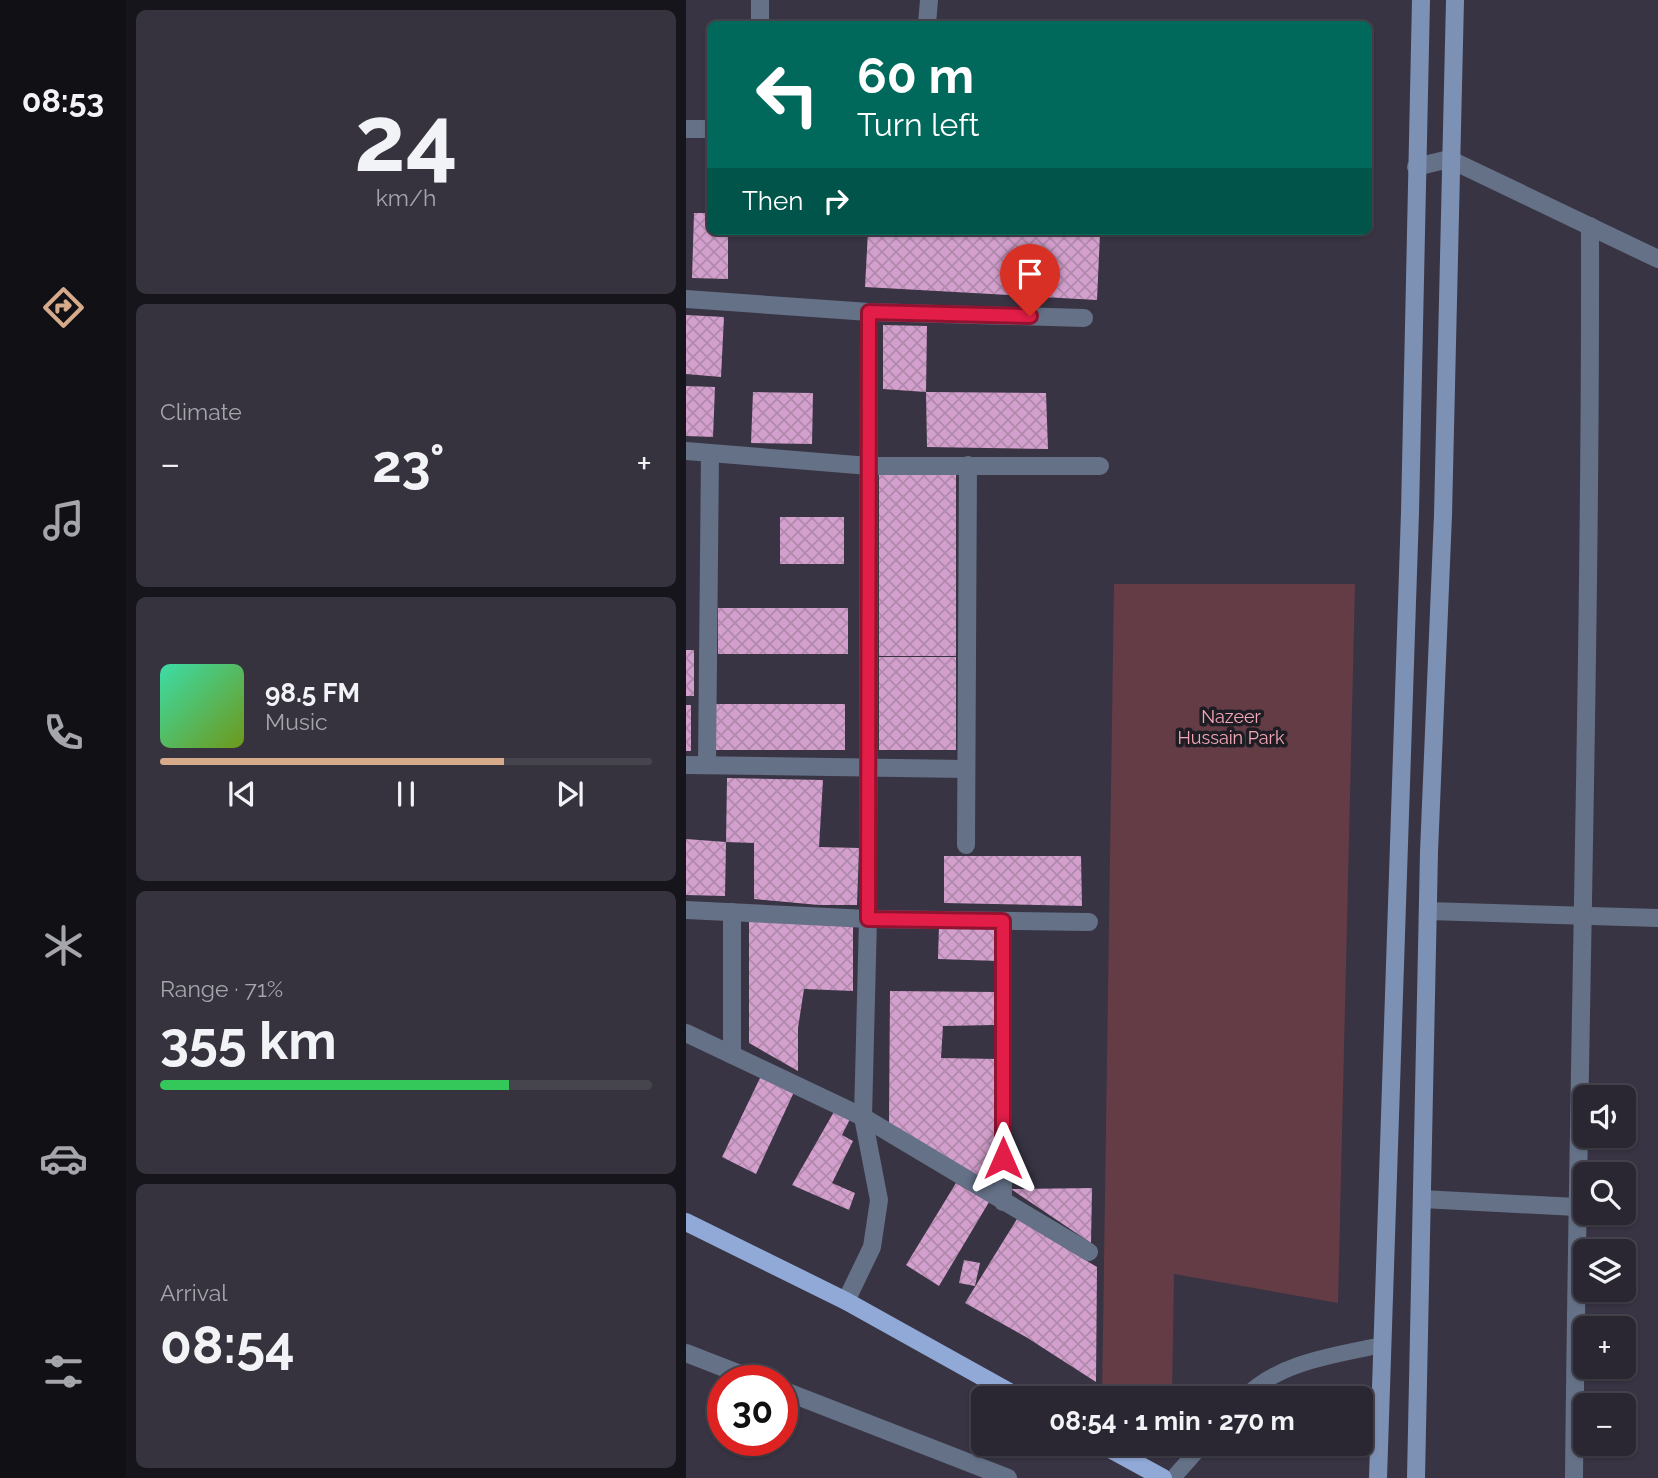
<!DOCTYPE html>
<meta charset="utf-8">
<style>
body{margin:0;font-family:Raleway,sans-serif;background:#36333e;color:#f1f3f6;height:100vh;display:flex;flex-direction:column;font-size:26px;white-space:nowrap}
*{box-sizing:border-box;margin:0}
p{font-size:23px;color:#a5a5ac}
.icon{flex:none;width:38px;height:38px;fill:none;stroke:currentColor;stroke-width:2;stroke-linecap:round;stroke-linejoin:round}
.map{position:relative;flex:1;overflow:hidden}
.side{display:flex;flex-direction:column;gap:10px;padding:10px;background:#17151c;width:560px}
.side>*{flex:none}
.guide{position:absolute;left:21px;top:21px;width:665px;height:214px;border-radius:10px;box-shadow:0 2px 5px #0004,0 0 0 2px #46444d;background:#00695c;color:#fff;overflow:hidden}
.controls{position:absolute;left:887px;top:1085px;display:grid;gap:14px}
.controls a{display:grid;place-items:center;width:63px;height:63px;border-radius:10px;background:#2a2732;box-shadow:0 2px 5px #0004,0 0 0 2px #46444d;font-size:35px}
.speed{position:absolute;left:21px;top:1365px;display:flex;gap:14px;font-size:35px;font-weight:700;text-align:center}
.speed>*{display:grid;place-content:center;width:91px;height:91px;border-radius:50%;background:#2a2732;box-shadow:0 2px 5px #0004,0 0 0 2px #46444d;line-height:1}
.speed .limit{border:10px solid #d22;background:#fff;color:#111}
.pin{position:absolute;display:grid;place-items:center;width:60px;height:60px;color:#fff;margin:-72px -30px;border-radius:50% 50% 50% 0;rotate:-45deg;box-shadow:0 0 7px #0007}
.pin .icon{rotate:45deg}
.me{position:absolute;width:77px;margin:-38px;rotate:0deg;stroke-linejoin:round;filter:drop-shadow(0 0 5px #0008)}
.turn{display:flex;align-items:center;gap:24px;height:147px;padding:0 35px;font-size:32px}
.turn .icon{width:91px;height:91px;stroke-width:2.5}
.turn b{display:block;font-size:49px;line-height:60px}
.then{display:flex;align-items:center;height:66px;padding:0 35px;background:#0003;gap:14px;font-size:26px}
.big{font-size:52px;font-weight:700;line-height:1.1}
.side .widget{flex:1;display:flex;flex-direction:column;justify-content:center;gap:10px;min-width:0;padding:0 24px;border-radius:10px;background:#36333e}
.side .dial{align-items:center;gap:0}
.dial b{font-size:91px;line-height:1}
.song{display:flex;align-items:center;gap:21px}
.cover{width:84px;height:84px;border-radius:10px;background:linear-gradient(135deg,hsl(160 70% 55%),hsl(80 70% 35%))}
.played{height:7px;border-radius:4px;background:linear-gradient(90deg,#d6ab8b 70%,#46444d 70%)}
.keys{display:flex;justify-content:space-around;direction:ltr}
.heat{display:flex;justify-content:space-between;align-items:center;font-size:38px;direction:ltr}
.charge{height:10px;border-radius:5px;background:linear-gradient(90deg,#34c759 71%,#46444d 0)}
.trip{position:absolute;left:285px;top:1386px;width:402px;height:70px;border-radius:10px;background:#2a2732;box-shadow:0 2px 5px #0004,0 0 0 2px #46444d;font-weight:700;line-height:70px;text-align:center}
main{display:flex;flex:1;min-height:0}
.menu{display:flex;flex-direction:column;width:126px;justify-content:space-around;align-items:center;background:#111014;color:#a5a5ac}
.menu .icon{width:49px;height:49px}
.menu .active{color:#d6ab8b}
.menu b{font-size:32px;color:#f1f3f6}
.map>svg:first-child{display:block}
.park{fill:#633c45}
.building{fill:url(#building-cross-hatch)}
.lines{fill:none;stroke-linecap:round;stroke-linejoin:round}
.service{stroke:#647187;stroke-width:16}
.minor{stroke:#647187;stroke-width:18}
.tertiary{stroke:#647187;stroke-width:18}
.secondary{stroke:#7d91b4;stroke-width:18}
.primary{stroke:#90a9d7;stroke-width:18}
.route-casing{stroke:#92132f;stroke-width:18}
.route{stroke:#e11d48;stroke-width:12}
.labels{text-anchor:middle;stroke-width:7;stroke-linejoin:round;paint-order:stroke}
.park-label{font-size:18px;fill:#f4a7b7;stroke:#1f1d24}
</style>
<main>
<nav class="menu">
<b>08:53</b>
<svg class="icon active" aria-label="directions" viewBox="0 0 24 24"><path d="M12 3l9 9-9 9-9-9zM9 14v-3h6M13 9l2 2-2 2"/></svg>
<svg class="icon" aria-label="music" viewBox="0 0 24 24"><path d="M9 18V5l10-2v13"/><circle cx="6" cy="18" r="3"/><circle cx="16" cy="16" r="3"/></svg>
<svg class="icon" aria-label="phone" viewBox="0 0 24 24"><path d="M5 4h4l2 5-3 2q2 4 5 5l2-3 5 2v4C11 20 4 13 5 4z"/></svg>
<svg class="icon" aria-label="climate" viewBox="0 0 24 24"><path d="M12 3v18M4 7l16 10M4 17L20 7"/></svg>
<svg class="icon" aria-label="car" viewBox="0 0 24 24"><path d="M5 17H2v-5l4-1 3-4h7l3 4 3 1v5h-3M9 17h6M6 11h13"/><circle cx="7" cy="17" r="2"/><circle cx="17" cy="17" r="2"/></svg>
<svg class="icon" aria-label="filters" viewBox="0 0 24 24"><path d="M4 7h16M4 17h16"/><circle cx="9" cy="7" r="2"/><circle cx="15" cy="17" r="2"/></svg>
</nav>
<section class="side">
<div class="widget dial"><b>24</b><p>km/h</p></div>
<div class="widget"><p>Climate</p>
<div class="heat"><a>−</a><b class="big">23°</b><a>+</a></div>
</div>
<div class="widget">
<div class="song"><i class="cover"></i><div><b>98.5 FM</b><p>Music</p></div></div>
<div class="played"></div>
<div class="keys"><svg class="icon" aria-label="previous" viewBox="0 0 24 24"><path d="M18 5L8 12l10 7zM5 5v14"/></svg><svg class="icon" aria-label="pause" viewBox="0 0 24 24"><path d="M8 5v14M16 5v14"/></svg><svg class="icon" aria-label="next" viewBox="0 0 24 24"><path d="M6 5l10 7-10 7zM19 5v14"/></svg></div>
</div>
<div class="widget"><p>Range · 71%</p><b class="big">355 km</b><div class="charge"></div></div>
<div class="widget"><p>Arrival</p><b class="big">08:54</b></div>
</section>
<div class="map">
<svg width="972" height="1478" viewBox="0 0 972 1478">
<defs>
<pattern id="building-cross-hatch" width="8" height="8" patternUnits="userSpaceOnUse" patternTransform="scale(1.75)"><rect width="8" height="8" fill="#d39fcc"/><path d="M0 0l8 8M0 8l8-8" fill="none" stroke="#b089ac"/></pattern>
</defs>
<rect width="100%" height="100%" fill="#383443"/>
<polygon class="park" points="428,584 669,584 652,1303 488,1274 486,1398 416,1398"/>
<g class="building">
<polygon points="8,213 24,213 24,231 42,231 42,279 6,278"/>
<polygon points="182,231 414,233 411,300 179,287"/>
<polygon points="0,315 38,317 35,377 0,374"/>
<polygon points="197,325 241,326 240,392 197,389"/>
<polygon points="0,386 29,387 27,437 0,436"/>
<polygon points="67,392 127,393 126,444 65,443"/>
<polygon points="240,392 360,393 362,449 241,447"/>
<rect x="193" y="471" width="77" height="185"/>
<rect x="94" y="517" width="64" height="47"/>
<rect x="32" y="608" width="130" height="46"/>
<rect x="0" y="650" width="8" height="46"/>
<rect x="193" y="657" width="77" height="93"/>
<rect x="30" y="704" width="129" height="46"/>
<rect x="0" y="705" width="5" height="46"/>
<polygon points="41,778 137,780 133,847 173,848 171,905 133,905 68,899 68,843 40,842 39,896 0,895 0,839 40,842"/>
<polygon points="258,856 395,856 396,906 258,903"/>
<polygon points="63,920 167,925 167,991 118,989 112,1028 112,1071 63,1043"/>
<polygon points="253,926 312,926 312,961 252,959"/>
<polygon points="204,991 309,992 309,1025 257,1026 255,1058 312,1059 317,1176 300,1185 203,1124"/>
<polygon points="75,1076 108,1092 70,1174 36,1157"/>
<polygon points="149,1110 165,1117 156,1135 167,1141 146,1183 169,1193 163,1210 106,1185"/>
<polygon points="270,1183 303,1202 253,1286 220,1265"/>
<polygon points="406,1188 405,1243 325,1189"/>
<polygon points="331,1219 411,1267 410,1382 340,1337 279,1303"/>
<polygon points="278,1260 294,1263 289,1286 273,1283"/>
</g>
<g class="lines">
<g class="service">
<path d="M558 1398C592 1362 649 1355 696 1345"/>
<polyline points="487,1478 517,1444"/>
</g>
<g class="minor">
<polyline points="74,24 74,0"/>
<polyline points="241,24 243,0"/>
<polyline points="0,129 24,129"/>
<polyline points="0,299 183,312 398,318"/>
<polyline points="0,451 183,466 414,466"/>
<polyline points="0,765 280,769"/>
<polyline points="21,765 24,453"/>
<polyline points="280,845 282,465"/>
<polyline points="0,910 182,919 403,922"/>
<polyline points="742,911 972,918"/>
<polyline points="0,1033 177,1117 403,1252"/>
<polyline points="46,1055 46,912"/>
<polyline points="736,1199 890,1207"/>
<polyline points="317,1202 317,921"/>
<polyline points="160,1301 186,1247 193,1200 177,1117 182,919 183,312"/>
<polyline points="0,1353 72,1381"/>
<polyline points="96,1390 322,1478"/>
<path d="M888 1478C892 1061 905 643 904 226"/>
</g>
<polyline class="tertiary" points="730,167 763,159 972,259"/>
<g class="secondary">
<polyline points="692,1478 724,512 735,0"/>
<polyline points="730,1478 743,852 757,515 769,0"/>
</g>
<g class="primary">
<polyline points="0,1222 160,1301 334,1398"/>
<polyline points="415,1444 477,1478"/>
</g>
</g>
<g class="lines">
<g class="route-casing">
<polyline id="route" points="317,1158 317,921 182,919 183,312 344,316"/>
</g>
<use href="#route" class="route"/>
</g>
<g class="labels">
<g class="park-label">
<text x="545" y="723">Nazeer<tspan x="545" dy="21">Hussain Park</tspan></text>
</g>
</g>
</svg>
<div class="controls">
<a><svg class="icon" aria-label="sound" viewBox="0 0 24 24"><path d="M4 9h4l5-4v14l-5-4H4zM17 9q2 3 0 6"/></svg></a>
<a><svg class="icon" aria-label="search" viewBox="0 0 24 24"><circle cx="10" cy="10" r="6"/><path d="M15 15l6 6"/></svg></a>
<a><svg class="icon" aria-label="layers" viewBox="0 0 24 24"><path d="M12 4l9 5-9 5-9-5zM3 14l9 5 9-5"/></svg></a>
<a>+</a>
<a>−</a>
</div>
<div class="speed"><div class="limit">30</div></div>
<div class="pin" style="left:344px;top:316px;background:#d93025"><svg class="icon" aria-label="arrive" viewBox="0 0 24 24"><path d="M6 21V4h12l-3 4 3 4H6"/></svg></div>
<svg class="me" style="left:317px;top:1158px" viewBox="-20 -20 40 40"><path d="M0-17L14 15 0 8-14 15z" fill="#e11d48" stroke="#fff" stroke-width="4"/></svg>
<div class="trip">08:54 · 1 min · 270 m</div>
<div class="guide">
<div class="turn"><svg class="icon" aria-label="left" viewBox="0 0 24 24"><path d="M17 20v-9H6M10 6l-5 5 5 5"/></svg><div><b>60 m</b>Turn left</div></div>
<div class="then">Then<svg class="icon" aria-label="right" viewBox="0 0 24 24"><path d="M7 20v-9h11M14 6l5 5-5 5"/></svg></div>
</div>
</div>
</main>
